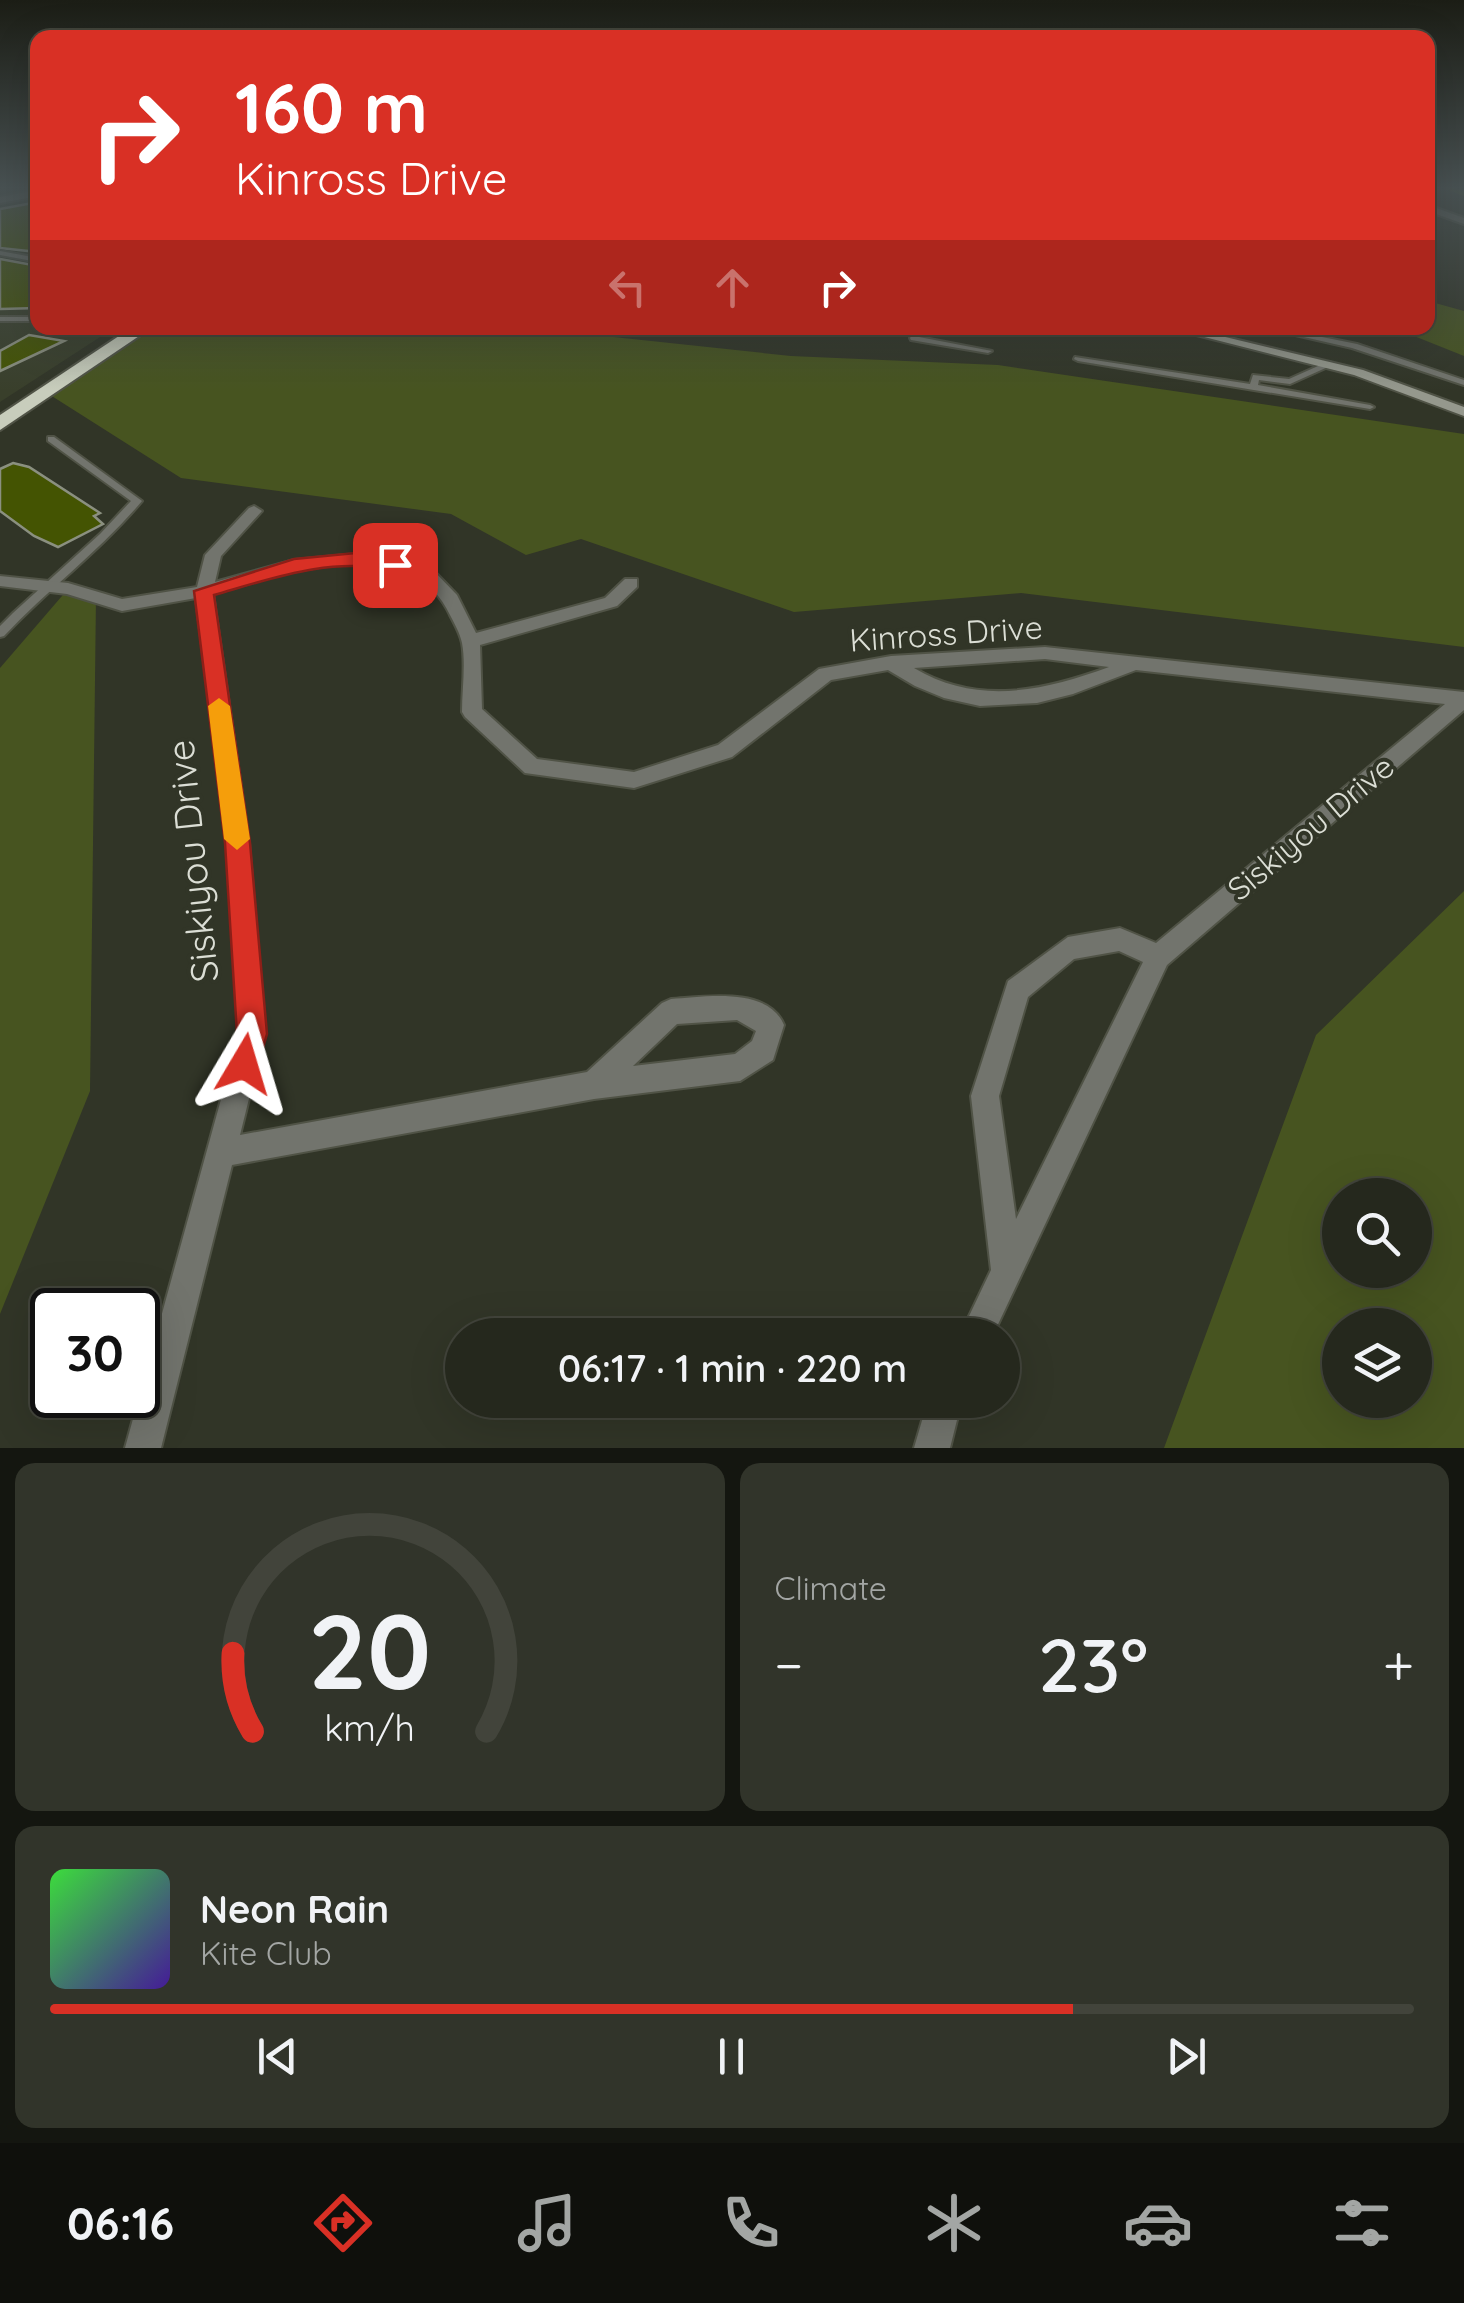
<!DOCTYPE html>
<meta charset="utf-8">
<style>
body{margin:0;font-family:Quicksand,sans-serif;background:#31342a;color:#f1f3f6;height:100vh;display:flex;flex-direction:column;font-size:38px;white-space:nowrap}
*{box-sizing:border-box;margin:0}
p{font-size:32px;color:#a3a6a4}
.icon{flex:none;width:55px;height:55px;fill:none;stroke:currentColor;stroke-width:2;stroke-linecap:round;stroke-linejoin:round}
.map{position:relative;height:1448px;overflow:hidden}
.details{display:flex;flex-direction:column;gap:15px;padding:15px;background:#141610;flex:1}
.details>*{flex:none}
.hud{position:absolute;left:30px;top:30px;width:1405px;height:305px;border-radius:20px;box-shadow:0 10px 40px #0002,0 0 0 2px #42443b;background:#d93025;color:#fff;overflow:hidden}
.controls{position:absolute;left:1322px;top:1178px;display:grid;gap:20px}
.controls a{display:grid;place-items:center;width:110px;height:110px;border-radius:50%;background:#25281d;box-shadow:0 10px 40px #0002,0 0 0 2px #42443b;font-size:50px}
.speed{position:absolute;left:30px;top:1288px;display:flex;gap:20px;font-size:50px;font-weight:700;text-align:center}
.speed>*{display:grid;place-content:center;width:130px;height:130px;border-radius:50%;background:#25281d;box-shadow:0 10px 40px #0002,0 0 0 2px #42443b;line-height:1}
.speed .limit{border:5px solid #111;border-radius:15px;background:#fff;color:#111}
.pin{position:absolute;display:grid;place-items:center;width:85px;height:85px;color:#fff;margin:-42px;border-radius:20px;box-shadow:0 5px 15px #0006}
.me{position:absolute;width:110px;margin:-55px;rotate:7deg;stroke-linejoin:round;filter:drop-shadow(0 0 8px #0008)}
.turn{display:flex;align-items:center;gap:35px;height:210px;padding:0 40px;font-size:45px}
.turn .icon{width:130px;height:130px;stroke-width:2.5}
.turn b{display:block;font-size:70px;line-height:85px}
.lanes{display:flex;align-items:center;height:95px;padding:0 40px;background:#0003;justify-content:center;gap:50px;direction:ltr}
.lanes .off{opacity:.35}
.big{font-size:75px;font-weight:600;line-height:1.1}
.details .widget{flex:1;display:flex;flex-direction:column;justify-content:center;gap:15px;min-width:0;padding:0 35px;border-radius:20px;background:#31342a}
.details .dial{align-items:center;gap:0}
.dial svg{height:260px;overflow:visible;fill:none;stroke:#42443b;stroke-width:7;stroke-linecap:round;text-anchor:middle}
.dial text{fill:#f1f3f6;stroke:none}
.song{display:flex;align-items:center;gap:30px}
.cover{width:120px;height:120px;border-radius:15px;background:linear-gradient(135deg,hsl(120 70% 55%),hsl(260 70% 35%))}
.played{height:10px;border-radius:5px;background:linear-gradient(90deg,#d93025 75%,#42443b 75%)}
.keys{display:flex;justify-content:space-around;direction:ltr}
.heat{display:flex;justify-content:space-between;align-items:center;font-size:55px;direction:ltr}
.details .tiles{flex:1;display:grid;gap:15px;grid-template-columns:1fr 1fr}
.widget:last-child{grid-column:span 2}
.trip{position:absolute;left:445px;top:1318px;width:575px;height:100px;border-radius:50px;background:#25281d;box-shadow:0 10px 40px #0002,0 0 0 2px #42443b;font-weight:600;line-height:100px;text-align:center}
.dock{display:flex;height:160px;justify-content:space-around;align-items:center;background:#0f100c;color:#a3a6a4}
.dock .icon{width:70px;height:70px}
.dock .active{color:#d93025}
.dock b{font-size:45px;color:#f1f3f6}
.map>svg:first-child{display:block}
.built{fill:#393f2b}
.green{fill:#475420;fill-rule:evenodd}
.lines{fill:none;stroke-linecap:round;stroke-linejoin:round}
.stream{stroke:#5d7200;stroke-width:4}
.building{fill:#445402;stroke:#8b9080;stroke-width:2.5}
.lane-casing{stroke:#505346;stroke-width:4}
.street-casing{stroke:#505346;stroke-width:4}
.secondary-casing{stroke:#505346;stroke-width:4}
.highway-casing{stroke:#505346;stroke-width:4}
.lane{fill:#72746d;fill-rule:evenodd}
.street{fill:#72746d;fill-rule:evenodd}
.secondary{fill:#95988d;fill-rule:evenodd}
.highway{fill:#c8cdbc;fill-rule:evenodd}
.route{fill:#d93025;stroke:#8d1f18;stroke-width:2.5}
.slow{fill:#f59e0b}
.labels{text-anchor:middle;stroke-width:8;stroke-linejoin:round;paint-order:stroke}
.street-label{font-size:32px;fill:#dbded5;stroke:#313527}
.near-street-label{font-size:38px;fill:#dbded5;stroke:#313527}
</style>
<div class="map">
<svg width="1464" height="1448" viewBox="0 0 1464 1448">
<rect width="100%" height="100%" fill="#313527"/>
<polygon class="built" points="37,193 38,328 114,328 0,402 0,200"/>
<g class="green">
<polygon points="1428,301 1464,311 1464,356 1394,328 1428,328"/>
<polygon points="142,328 529,328 791,356 998,365 1464,434 1464,647 1021,593 794,612 581,539 526,555 451,514 181,478 47,393"/>
<polygon points="68,589 96,597 90,1091 0,1314 0,668"/>
<path d="M1464 891V1448H1164L1316 1035ZM1415 1195V1270H1340V1195ZM1415 1325V1400H1340V1325Z"/>
</g>
<g class="lines">
<polyline class="stream" points="1448,188 1464,194"/>
</g>
<g class="building">
<polygon points="38,202 38,252 0,248 0,209"/>
<polygon points="0,259 38,266 38,308 0,309"/>
<polygon points="29,335 64,341 0,371 0,351"/>
<polygon points="13,463 29,467 100,513 94,516 103,524 58,547 34,536 0,511 0,469"/>
</g>
<g class="lines">
<g class="lane-casing">
<g id="lane">
<polygon points="0,251 38,258 38,262 0,255"/>
<rect x="0" y="317" width="38" height="4"/>
<polygon points="918,328 925,328 919,337 992,351 988,353 911,340 910,338"/>
<path d="M968 328H985L1000 331C992 335 973 332 968 328Z"/>
<polygon points="1265,328 1277,328 1357,344 1464,380 1464,385 1352,348"/>
<polygon points="1075,357 1250,384 1253,375 1289,379 1327,362 1330,362 1330,366 1290,384 1259,380 1258,385 1370,405 1374,407 1370,409 1078,361 1074,359"/>
<path d="M48 437H54L142 501C101 550 48 589 4 636L0 637V626L13 613 100 534 131 501 48 441Z"/>
</g>
</g>
<g class="street-casing">
<g id="street">
<polygon points="38,190 38,196 0,203 0,197"/>
<polygon points="1428,205 1464,218 1464,224 1428,211"/>
<path d="M254 506 262 511 221 556 215 582 294 560 366 553 430 567 457 595 476 633 605 598 625 579H637V587L617 606 480 645 482 709 537 759 634 772 718 745 819 669 891 656 1045 647 1464 692V710L1167 965 993 1335H960L991 1270 971 1096 1008 981 1068 937 1120 928 1156 943 1445 704 1136 670 1073 694 1037 703 980 706 944 698 915 686 888 670 831 680 732 757 634 788 525 773 465 717 462 712C462 690 466 664 462 643 460 633 454 623 450 615 409 528 282 574 213 594L249 843 265 1034 240 1135 587 1072 662 1003 671 999C704 997 768 986 784 1025L773 1060 740 1081 594 1099 232 1165 161 1448H125L239 1034 227 843 196 598 122 611 67 594 0 586V576L68 583 122 599 197 587 205 555 249 508ZM1045 659 1109 667C1043 691 978 706 914 668ZM1119 951 1143 962 1016 1219 999 1096 1028 997 1074 959ZM737 1020 756 1031 752 1041 735 1054 633 1066 677 1024Z"/>
<polygon points="928,1400 962,1400 950,1448 914,1448"/>
</g>
</g>
<g class="secondary-casing">
<polygon id="secondary" points="1169,328 1188,328 1363,370 1464,407 1464,416 1354,375"/>
</g>
<g class="highway-casing">
<polygon id="highway" points="131,328 151,328 0,430 0,415"/>
</g>
<use href="#lane" class="lane"/>
<use href="#street" class="street"/>
<use href="#secondary" class="secondary"/>
<use href="#highway" class="highway"/>
</g>
<linearGradient id="sky" x2="0" y2="1"><stop stop-color="#1b1d15"/><stop offset="0.48" stop-color="#485152"/><stop offset="1" stop-color="#485152" stop-opacity="0"/></linearGradient>
<rect width="1464" height="391" fill="url(#sky)"/>
<path class="route" d="M366 552 404 565 395 571C333 556 273 578 214 595L250 843 267 1034 255 1075 244 1079 233 1075 229 1064 237 1034 225 843 194 591 294 559Z"/>
<polygon class="slow" points="219,698 230,706 250,839 237,850 224,839 208,706"/>
<g class="labels">
<g class="street-label">
<text transform="translate(946 634) rotate(-4)" y="11">Kinross Drive</text>
<text transform="translate(1311 828) rotate(-40)" y="11">Siskiyou Drive</text>
</g>
<g class="near-street-label">
<text transform="translate(193 861) rotate(-96)" y="13">Siskiyou Drive</text>
</g>
</g>
</svg>
<div class="controls">
<a><svg class="icon" aria-label="search" viewBox="0 0 24 24"><circle cx="10" cy="10" r="6"/><path d="M15 15l6 6"/></svg></a>
<a><svg class="icon" aria-label="layers" viewBox="0 0 24 24"><path d="M12 4l9 5-9 5-9-5zM3 14l9 5 9-5"/></svg></a>
</div>
<div class="speed"><div class="limit">30</div></div>
<div class="pin" style="left:395px;top:565px;background:#d93025"><svg class="icon" aria-label="arrive" viewBox="0 0 24 24"><path d="M6 21V4h12l-3 4 3 4H6"/></svg></div>
<svg class="me" style="left:244px;top:1064px" viewBox="-20 -20 40 40"><path d="M0-17L14 15 0 8-14 15z" fill="#d93025" stroke="#fff" stroke-width="4"/></svg>
<div class="trip">06:17 · 1 min · 220 m</div>
<div class="hud">
<div class="turn"><svg class="icon" aria-label="right" viewBox="0 0 24 24"><path d="M7 20v-9h11M14 6l5 5-5 5"/></svg><div><b>160 m</b>Kinross Drive</div></div>
<div class="lanes"><svg class="icon off" aria-label="left" viewBox="0 0 24 24"><path d="M17 20v-9H6M10 6l-5 5 5 5"/></svg><svg class="icon off" aria-label="ahead" viewBox="0 0 24 24"><path d="M12 20V5M6 11l6-6 6 6"/></svg><svg class="icon" aria-label="right" viewBox="0 0 24 24"><path d="M7 20v-9h11M14 6l5 5-5 5"/></svg></div>
</div>
</div>
<section class="details">
<div class="tiles">
<div class="widget dial"><svg viewBox="0 0 100 80">
<path d="M14 69A42 42 0 1 1 86 69"/>
<path d="M14 69A42 42 0 0 1 8 45" stroke="#d93025"/>
<text x="50" y="56" font-size="32" font-weight="700">20</text>
<text x="50" y="72" font-size="11">km/h</text>
</svg></div>
<div class="widget"><p>Climate</p>
<div class="heat"><a>−</a><b class="big">23°</b><a>+</a></div>
</div>
<div class="widget">
<div class="song"><i class="cover"></i><div><b>Neon Rain</b><p>Kite Club</p></div></div>
<div class="played"></div>
<div class="keys"><svg class="icon" aria-label="previous" viewBox="0 0 24 24"><path d="M18 5L8 12l10 7zM5 5v14"/></svg><svg class="icon" aria-label="pause" viewBox="0 0 24 24"><path d="M8 5v14M16 5v14"/></svg><svg class="icon" aria-label="next" viewBox="0 0 24 24"><path d="M6 5l10 7-10 7zM19 5v14"/></svg></div>
</div>
</div>
</section>
<nav class="dock">
<b>06:16</b>
<svg class="icon active" aria-label="directions" viewBox="0 0 24 24"><path d="M12 3l9 9-9 9-9-9zM9 14v-3h6M13 9l2 2-2 2"/></svg>
<svg class="icon" aria-label="music" viewBox="0 0 24 24"><path d="M9 18V5l10-2v13"/><circle cx="6" cy="18" r="3"/><circle cx="16" cy="16" r="3"/></svg>
<svg class="icon" aria-label="phone" viewBox="0 0 24 24"><path d="M5 4h4l2 5-3 2q2 4 5 5l2-3 5 2v4C11 20 4 13 5 4z"/></svg>
<svg class="icon" aria-label="climate" viewBox="0 0 24 24"><path d="M12 3v18M4 7l16 10M4 17L20 7"/></svg>
<svg class="icon" aria-label="car" viewBox="0 0 24 24"><path d="M5 17H2v-5l4-1 3-4h7l3 4 3 1v5h-3M9 17h6M6 11h13"/><circle cx="7" cy="17" r="2"/><circle cx="17" cy="17" r="2"/></svg>
<svg class="icon" aria-label="filters" viewBox="0 0 24 24"><path d="M4 7h16M4 17h16"/><circle cx="9" cy="7" r="2"/><circle cx="15" cy="17" r="2"/></svg>
</nav>
